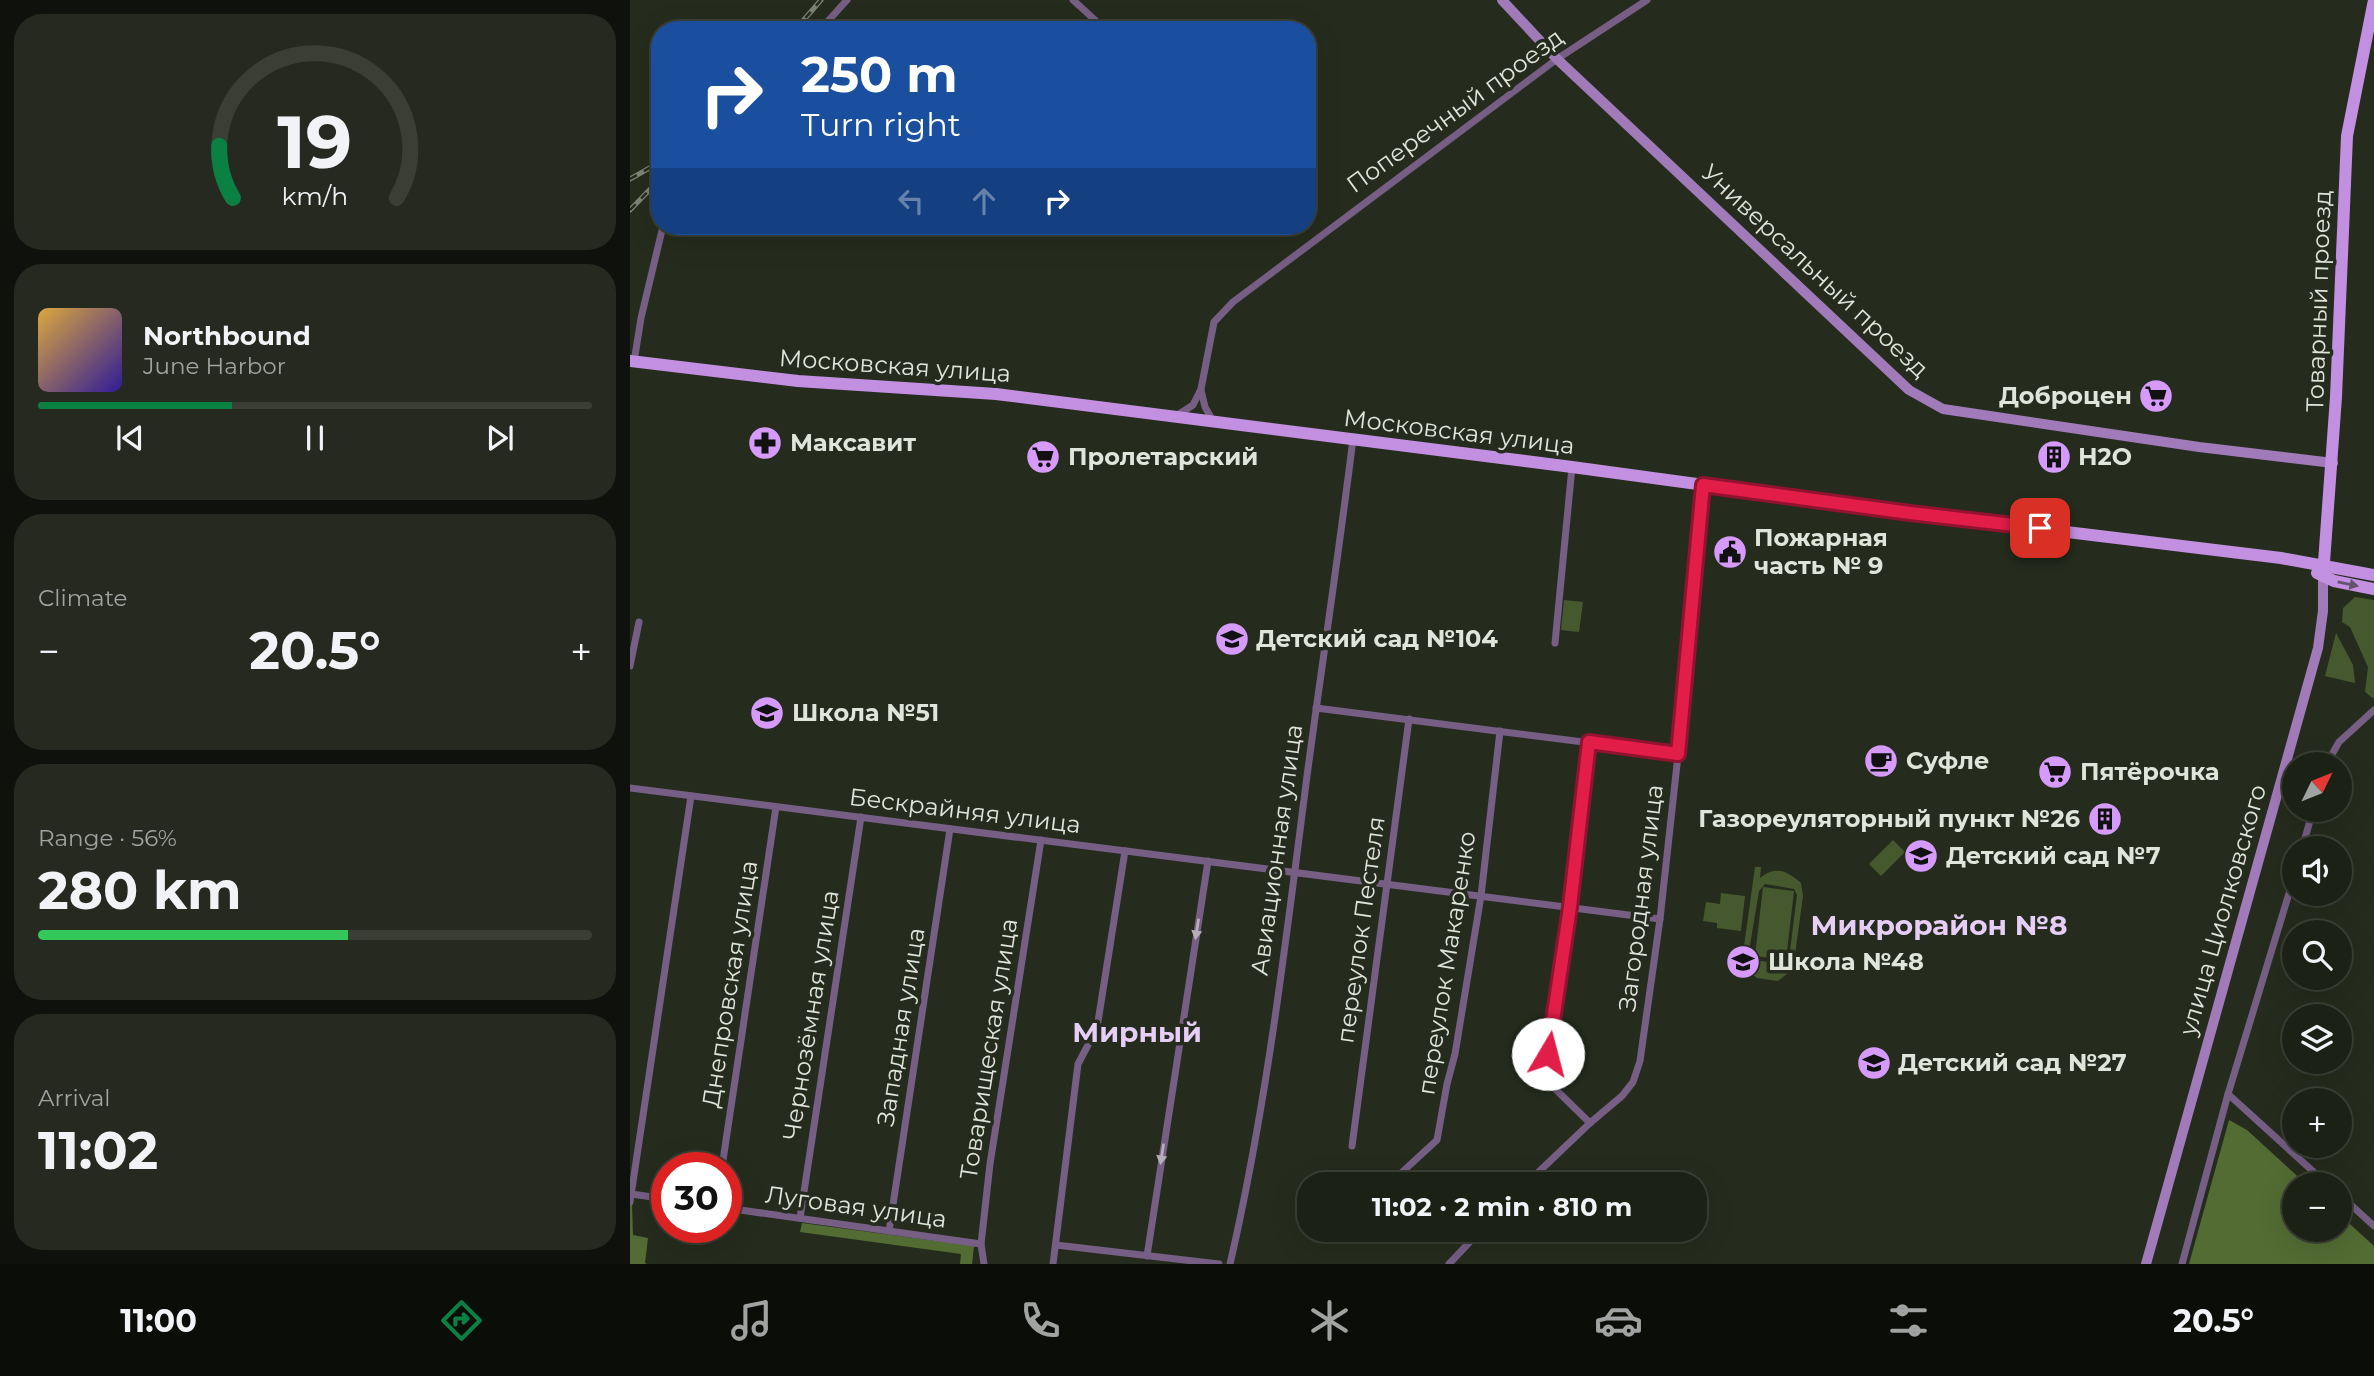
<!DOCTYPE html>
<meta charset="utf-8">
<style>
body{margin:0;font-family:Montserrat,sans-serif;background:#25291f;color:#f1f3f6;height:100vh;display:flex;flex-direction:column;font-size:26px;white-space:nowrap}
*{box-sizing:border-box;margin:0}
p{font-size:23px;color:#a0a3a1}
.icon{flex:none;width:38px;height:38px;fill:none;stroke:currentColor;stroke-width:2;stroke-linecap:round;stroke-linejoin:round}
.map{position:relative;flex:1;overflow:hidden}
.details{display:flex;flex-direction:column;gap:14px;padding:14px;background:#0f120c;width:630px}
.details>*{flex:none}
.hud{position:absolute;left:21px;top:21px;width:665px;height:214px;border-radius:28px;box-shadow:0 7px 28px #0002,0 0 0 2px #3a3e35;background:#1a4fa0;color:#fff;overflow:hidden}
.needle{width:46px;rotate:47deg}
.fabs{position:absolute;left:1652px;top:752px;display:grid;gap:14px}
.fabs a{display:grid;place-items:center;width:70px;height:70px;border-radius:50%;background:#1c2116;box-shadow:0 7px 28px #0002,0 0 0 2px #3a3e35;font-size:35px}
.speed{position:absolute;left:21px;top:1152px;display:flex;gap:14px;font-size:35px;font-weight:700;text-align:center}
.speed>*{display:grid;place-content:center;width:91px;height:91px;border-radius:50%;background:#1c2116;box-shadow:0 7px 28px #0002,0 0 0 2px #3a3e35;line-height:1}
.speed .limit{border:10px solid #d22;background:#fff;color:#111}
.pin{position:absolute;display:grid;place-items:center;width:60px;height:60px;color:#fff;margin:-30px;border-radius:14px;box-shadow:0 4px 10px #0006}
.me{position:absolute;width:77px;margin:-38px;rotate:8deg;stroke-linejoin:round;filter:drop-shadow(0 0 5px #0008)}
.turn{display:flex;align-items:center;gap:24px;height:147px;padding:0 35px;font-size:32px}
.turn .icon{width:91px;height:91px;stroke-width:2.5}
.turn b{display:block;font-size:49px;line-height:60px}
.lanes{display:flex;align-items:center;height:66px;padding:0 35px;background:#0003;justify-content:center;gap:35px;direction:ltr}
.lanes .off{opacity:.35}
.big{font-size:52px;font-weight:700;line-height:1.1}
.details .widget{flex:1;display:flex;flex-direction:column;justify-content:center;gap:10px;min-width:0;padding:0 24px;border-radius:28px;background:#25291f}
.details .dial{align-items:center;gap:0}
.dial svg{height:182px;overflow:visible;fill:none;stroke:#3a3e35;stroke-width:7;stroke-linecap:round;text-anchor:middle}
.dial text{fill:#f1f3f6;stroke:none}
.song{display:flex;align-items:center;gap:21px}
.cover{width:84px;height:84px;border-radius:10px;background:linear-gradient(135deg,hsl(40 70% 55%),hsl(250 70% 35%))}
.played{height:7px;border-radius:4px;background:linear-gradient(90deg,#0b8043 35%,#3a3e35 35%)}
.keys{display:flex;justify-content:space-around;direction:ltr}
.heat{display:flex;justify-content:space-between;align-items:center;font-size:38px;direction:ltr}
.charge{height:10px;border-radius:5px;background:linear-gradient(90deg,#34c759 56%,#3a3e35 0)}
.trip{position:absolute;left:667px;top:1172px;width:410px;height:70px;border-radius:28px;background:#1c2116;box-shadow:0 7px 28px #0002,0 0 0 2px #3a3e35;font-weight:700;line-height:70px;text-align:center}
.tabs{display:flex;height:112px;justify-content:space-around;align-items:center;background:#0b0d09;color:#a0a3a1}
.tabs .icon{width:49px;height:49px}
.tabs .selected{color:#0b8043}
.tabs b{font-size:32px;color:#f1f3f6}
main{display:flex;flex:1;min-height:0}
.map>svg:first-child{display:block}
.green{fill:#46592e;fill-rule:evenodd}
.forest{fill:#536c33}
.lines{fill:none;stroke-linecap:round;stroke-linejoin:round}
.street{stroke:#765e85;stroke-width:7}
.secondary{stroke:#a17bb9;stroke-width:10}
.primary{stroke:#c390e1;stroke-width:12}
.rail-casing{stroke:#7e8477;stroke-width:5}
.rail{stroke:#252c1d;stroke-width:2.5;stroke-dasharray:8;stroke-linecap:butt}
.oneway{fill:#64546b}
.oneway2{fill:#b6afb9}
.route-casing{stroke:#92132f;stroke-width:18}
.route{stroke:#e11d48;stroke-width:12}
.labels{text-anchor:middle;stroke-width:7;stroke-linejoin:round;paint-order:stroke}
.street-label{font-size:24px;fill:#e0e5db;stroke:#252c1d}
.poi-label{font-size:24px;font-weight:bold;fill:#e0e5db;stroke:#252c1d;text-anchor:start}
.quarter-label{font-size:28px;font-weight:bold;fill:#e6cef6;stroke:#252c1d}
</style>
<main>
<section class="details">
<div class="widget dial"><svg viewBox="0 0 100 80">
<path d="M14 69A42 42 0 1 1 86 69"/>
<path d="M14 69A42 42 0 0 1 8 46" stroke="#0b8043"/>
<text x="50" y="56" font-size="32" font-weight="700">19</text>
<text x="50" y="72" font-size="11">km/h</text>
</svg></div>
<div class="widget">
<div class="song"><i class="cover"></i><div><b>Northbound</b><p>June Harbor</p></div></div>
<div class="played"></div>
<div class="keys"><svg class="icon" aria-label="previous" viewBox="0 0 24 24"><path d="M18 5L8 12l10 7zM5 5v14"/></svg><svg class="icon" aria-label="pause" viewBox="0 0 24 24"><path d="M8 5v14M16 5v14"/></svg><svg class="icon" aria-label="next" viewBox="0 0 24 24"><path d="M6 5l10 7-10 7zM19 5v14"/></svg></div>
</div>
<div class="widget"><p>Climate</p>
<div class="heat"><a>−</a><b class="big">20.5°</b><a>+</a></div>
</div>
<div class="widget"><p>Range · 56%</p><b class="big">280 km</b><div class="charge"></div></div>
<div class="widget"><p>Arrival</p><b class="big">11:02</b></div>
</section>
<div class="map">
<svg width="1744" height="1264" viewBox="0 0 1744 1264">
<rect width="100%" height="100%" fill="#252c1d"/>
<g class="green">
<polygon points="1725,597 1744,600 1744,699 1735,692 1738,667 1720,627 1712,622 1713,608"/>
<polygon points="934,600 953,602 949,632 931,630"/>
<polygon points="1706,633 1723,665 1725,683 1695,676"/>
<polygon points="1263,840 1275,852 1251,876 1239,864"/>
<path d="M1125 867H1131L1130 878C1145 865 1158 871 1171 883L1173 896 1163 969 1148 981 1127 978 1118 971 1117 976 1110 975ZM1135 884 1164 889 1167 895 1159 959 1153 964 1123 960 1119 951 1129 891Z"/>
<polygon points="1133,887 1164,891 1156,960 1125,956"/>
<polygon points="1091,893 1115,896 1111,931 1087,928 1087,923 1073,921 1076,902 1090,904"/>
</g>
<g class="forest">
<polygon points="1599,1120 1617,1130 1677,1185 1664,1185 1664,1230 1710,1230 1710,1215 1744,1246 1744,1264 1559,1264"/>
<polygon points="0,1204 2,1204 3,1235 18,1238 15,1263 17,1264 0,1264"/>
<polygon points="172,1223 344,1246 342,1264 330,1264 331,1254 170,1232"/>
</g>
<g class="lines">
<g class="street">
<polyline points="443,0 466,21"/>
<polyline points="190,30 217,0"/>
<polyline points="4,362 11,318 33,226"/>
<polyline points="571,390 575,407 583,421"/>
<polyline points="546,416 563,405 571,389 584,322 603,302 927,59 1017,0"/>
<polyline points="925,643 942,467"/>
<polyline points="0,666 9,622"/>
<polyline points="686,708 1048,754"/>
<polyline points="959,742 940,907 914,1078 960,1123"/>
<polyline points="1696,765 1709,742 1744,710"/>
<polyline points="0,788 1030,919"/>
<polyline points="1672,849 1683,810"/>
<polyline points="1598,1094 1698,1185"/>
<polyline points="722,1146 779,719"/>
<polyline points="92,1167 146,807"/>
<polyline points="766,1185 769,1175 807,1140 817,1084 825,1054 851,896 870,731"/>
<polyline points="895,1185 960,1123 992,1096 1003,1082 1010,1061 1030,919 1051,728 1073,485"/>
<polyline points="1,1194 37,1199"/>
<polyline points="1710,1195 1744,1226"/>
<polyline points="0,1202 61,796"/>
<polyline points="96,1208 351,1244"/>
<polyline points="170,1218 231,817"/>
<polyline points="259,1231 320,829"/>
<polyline points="426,1245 589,1264"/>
<polyline points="517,1256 578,861"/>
<polyline points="354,1264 351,1244 360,1164 411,840"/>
<polyline points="423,1264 448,1064 467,1028 495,851"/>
<path d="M600 1264C637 1104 656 939 677 776 692 664 709 552 723 439"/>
<polyline points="819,1264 851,1230"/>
<polyline points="1552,1264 1598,1094 1664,877"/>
</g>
<g class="secondary">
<polyline points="872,0 927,59 1279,390 1313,409 1569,447 1703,463"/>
<polyline points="1516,1264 1688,648 1693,611 1693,576"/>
</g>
<g class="primary">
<polyline points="0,361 168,381 366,394 942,467 1280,513 1651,558 1744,575"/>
<polyline points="1687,573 1704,581 1744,589"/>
<polyline points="1693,576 1706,397 1717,136 1744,0"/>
</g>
<g class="rail-casing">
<g id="rail">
<polyline points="165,30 191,0"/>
<polyline points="0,179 30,162"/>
<polyline points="0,210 30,179"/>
</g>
</g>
<use href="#rail" class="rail"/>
</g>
<defs><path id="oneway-solid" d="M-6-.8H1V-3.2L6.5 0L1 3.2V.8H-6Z" transform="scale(1.75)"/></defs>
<use class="oneway" href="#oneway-solid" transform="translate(1718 584) rotate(12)"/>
<g class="oneway2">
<use href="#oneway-solid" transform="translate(567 929) rotate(99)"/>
<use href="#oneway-solid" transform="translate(532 1154) rotate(99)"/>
</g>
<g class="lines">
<g class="route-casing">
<polyline id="route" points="918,1054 940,907 959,742 1048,754 1073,485 1280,513 1410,528"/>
</g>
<use href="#route" class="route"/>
</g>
<defs>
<g id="supermarket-disc" transform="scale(1.75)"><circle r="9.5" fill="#d69bfa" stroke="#252c1d"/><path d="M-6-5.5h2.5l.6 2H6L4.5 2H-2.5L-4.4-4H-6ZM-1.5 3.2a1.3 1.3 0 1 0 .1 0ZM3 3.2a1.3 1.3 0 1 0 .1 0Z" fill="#111"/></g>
<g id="pharmacy-disc" transform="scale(1.75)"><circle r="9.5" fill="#d69bfa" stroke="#252c1d"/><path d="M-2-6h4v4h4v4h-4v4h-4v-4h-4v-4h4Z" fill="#111"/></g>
<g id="building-disc" transform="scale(1.75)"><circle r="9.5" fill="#d69bfa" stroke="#252c1d"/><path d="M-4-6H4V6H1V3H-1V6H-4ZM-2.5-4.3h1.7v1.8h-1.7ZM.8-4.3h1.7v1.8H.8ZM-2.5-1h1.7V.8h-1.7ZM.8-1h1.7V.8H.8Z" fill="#111"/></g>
<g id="civic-disc" transform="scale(1.75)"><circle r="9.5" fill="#d69bfa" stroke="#252c1d"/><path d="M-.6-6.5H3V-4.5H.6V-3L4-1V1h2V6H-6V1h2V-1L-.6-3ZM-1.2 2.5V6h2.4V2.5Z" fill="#111"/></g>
<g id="school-disc" transform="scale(1.75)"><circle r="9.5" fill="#d69bfa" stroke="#252c1d"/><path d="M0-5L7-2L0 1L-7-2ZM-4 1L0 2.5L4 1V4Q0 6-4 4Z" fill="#111"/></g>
<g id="cafe-disc" transform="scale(1.75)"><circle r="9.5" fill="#d69bfa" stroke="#252c1d"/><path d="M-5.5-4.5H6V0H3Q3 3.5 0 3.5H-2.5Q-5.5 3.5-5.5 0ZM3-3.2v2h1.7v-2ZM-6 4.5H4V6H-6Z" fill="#111"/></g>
</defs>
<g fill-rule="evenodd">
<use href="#supermarket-disc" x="1526" y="396"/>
<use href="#pharmacy-disc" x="135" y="443"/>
<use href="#supermarket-disc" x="413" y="457"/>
<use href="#building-disc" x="1424" y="457"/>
<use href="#civic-disc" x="1100" y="552"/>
<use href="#school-disc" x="602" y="639"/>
<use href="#school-disc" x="137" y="713"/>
<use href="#cafe-disc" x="1251" y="761"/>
<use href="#supermarket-disc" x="1425" y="772"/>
<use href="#building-disc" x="1475" y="819"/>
<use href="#school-disc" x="1291" y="856"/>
<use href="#school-disc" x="1113" y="962"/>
<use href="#school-disc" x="1244" y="1063"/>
</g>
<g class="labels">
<g class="street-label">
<text transform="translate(825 111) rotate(-36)" y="8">Поперечный проезд</text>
<text transform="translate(1185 271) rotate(43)" y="8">Универсальный проезд</text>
<text transform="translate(1689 301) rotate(-88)" y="8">Товарный проезд</text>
<text transform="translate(265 366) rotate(4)" y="8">Московская улица</text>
<text transform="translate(829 432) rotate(7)" y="8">Московская улица</text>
<text transform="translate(335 811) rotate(7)" y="8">Бескрайняя улица</text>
<text transform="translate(647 850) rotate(-82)" y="8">Авиационная улица</text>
<text transform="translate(1011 898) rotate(-83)" y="8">Загородная улица</text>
<text transform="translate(1593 910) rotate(-74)" y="8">улица Циолковского</text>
<text transform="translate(731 930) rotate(-82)" y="8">переулок Пестеля</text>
<text transform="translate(817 963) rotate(-81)" y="8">переулок Макаренко</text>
<text transform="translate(100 984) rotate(-81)" y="8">Днепровская улица</text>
<text transform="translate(181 1015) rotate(-81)" y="8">Чернозёмная улица</text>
<text transform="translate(271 1027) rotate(-81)" y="8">Западная улица</text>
<text transform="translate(359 1049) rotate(-81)" y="8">Товарищеская улица</text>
<text transform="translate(226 1207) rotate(8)" y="8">Луговая улица</text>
</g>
<g class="poi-label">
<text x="1502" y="404" text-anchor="end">Доброцен</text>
<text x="160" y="451">Максавит</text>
<text x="438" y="465">Пролетарский</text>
<text x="1448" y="465">Н2О</text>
<text x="1124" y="546">Пожарная<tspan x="1124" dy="28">часть № 9</tspan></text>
<text x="626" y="647">Детский сад №104</text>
<text x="162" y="721">Школа №51</text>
<text x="1276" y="769">Суфле</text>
<text x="1450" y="780">Пятёрочка</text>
<text x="1450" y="827" text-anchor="end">Газореуляторный пункт №26</text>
<text x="1316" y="864">Детский сад №7</text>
<text x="1138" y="970">Школа №48</text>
<text x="1268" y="1071">Детский сад №27</text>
</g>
<g class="quarter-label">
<text x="1309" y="935">Микрорайон №8</text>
<text x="507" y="1042">Мирный</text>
</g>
</g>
</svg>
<div class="fabs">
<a><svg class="needle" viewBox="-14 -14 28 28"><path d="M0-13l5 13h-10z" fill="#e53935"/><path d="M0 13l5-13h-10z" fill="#a0a3a1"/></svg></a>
<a><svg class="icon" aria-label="sound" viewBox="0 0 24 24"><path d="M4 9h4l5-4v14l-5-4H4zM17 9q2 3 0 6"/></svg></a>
<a><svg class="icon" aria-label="search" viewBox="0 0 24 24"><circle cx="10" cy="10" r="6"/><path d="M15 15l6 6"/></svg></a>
<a><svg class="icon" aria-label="layers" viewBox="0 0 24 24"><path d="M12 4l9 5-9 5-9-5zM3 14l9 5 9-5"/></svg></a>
<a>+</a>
<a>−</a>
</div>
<div class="speed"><div class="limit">30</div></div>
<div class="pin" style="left:1410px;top:528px;background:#d93025"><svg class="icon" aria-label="arrive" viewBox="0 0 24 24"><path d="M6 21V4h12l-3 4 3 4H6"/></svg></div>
<svg class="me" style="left:918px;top:1054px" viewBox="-20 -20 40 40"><circle r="19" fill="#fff"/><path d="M0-13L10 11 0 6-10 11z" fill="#e11d48"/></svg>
<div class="trip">11:02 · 2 min · 810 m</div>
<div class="hud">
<div class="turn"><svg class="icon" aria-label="right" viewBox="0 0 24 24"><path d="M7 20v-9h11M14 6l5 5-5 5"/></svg><div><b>250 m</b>Turn right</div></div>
<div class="lanes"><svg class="icon off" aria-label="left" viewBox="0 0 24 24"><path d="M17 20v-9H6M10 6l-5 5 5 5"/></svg><svg class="icon off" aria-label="ahead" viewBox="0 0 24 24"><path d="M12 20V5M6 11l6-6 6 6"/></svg><svg class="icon" aria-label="right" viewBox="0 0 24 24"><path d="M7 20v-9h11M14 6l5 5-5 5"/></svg></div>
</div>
</div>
</main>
<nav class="tabs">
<b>11:00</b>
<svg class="icon selected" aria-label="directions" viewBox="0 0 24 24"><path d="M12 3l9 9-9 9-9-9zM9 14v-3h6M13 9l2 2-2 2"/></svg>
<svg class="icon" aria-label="music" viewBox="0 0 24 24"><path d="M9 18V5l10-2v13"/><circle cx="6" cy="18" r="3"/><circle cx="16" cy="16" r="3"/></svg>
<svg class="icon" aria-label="phone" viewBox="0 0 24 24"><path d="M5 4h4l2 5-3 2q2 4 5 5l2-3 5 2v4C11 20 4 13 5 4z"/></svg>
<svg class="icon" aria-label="climate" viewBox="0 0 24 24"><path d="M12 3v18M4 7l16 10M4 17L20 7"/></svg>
<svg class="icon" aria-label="car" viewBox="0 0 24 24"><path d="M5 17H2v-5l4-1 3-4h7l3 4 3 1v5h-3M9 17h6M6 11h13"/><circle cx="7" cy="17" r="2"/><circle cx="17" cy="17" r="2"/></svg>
<svg class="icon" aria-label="filters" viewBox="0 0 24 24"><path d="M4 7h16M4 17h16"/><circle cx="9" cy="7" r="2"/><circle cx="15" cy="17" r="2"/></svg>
<b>20.5°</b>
</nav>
